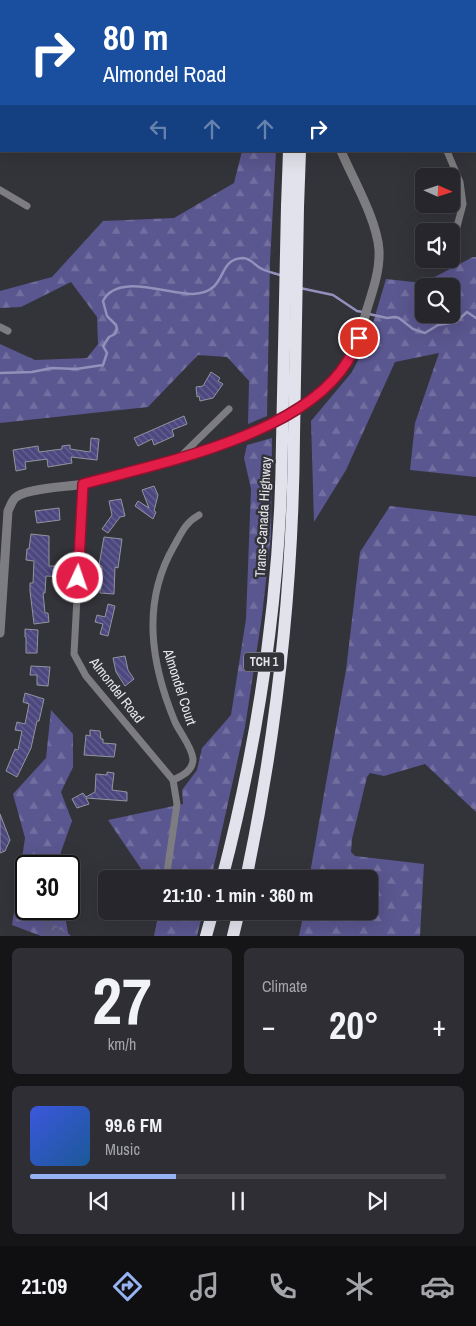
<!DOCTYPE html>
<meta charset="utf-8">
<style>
body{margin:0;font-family:"Archivo Narrow",sans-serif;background:#2e2e34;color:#f1f3f6;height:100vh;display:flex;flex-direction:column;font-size:19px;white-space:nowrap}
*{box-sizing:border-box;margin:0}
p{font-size:16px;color:#a4a5a9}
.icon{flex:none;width:28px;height:28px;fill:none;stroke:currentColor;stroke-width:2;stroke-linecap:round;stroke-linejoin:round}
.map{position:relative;height:936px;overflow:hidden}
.panel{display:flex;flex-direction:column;gap:12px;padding:12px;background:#151518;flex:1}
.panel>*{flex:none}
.top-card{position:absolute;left:0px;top:0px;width:476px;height:152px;box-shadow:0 5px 20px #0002,0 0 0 1px #424348;background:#1a4fa0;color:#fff;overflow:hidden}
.needle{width:32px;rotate:93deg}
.controls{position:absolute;left:415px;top:168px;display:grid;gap:10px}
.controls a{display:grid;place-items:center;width:45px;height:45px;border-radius:8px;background:#26262c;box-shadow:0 5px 20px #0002,0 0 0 1px #424348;font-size:25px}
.speed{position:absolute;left:15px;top:855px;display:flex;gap:10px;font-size:25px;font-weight:700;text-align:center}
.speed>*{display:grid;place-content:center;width:65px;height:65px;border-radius:50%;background:#26262c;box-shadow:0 5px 20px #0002,0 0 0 1px #424348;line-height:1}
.speed .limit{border:2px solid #111;border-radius:8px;background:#fff;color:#111}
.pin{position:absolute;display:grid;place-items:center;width:42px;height:42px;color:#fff;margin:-21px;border:2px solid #fff;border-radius:50%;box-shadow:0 1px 5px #0007}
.me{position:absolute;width:55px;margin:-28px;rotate:3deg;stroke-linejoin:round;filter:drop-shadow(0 0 4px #0008)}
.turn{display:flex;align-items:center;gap:18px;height:105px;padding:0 20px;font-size:22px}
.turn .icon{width:65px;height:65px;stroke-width:2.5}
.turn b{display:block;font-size:35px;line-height:42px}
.lanes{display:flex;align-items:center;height:48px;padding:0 20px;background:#0003;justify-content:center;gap:25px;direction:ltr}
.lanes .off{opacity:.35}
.big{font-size:38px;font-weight:700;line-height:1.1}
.panel .widget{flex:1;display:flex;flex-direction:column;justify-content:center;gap:8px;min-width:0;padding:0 18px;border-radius:8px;background:#2e2e34}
.panel .dial{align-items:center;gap:0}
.dial b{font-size:65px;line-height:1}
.song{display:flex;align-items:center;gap:15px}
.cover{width:60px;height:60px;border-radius:8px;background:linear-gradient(135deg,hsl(230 70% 55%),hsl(210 70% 35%))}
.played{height:5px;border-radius:2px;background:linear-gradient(90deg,#95b2f1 35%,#424348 35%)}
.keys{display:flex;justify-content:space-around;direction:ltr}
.heat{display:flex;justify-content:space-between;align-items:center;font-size:28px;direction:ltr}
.panel .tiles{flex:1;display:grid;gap:12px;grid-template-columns:1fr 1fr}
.widget:last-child{grid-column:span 2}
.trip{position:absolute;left:98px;top:870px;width:280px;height:50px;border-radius:8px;background:#26262c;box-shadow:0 5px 20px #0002,0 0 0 1px #424348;font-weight:700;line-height:50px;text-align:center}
.menu{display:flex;height:80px;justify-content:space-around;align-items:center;background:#0f0f12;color:#a4a5a9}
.menu .icon{width:35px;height:35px}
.menu .selected{color:#95b2f1}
.menu b{font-size:22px;color:#f1f3f6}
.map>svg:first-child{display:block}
.forest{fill:url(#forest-firs);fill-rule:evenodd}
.park{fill:url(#park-crowns)}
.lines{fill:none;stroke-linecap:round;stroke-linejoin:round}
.stream{stroke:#9390bb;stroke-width:2.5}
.building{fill:url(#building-back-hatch);stroke:#94949e}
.minor{stroke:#7d7d81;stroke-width:7}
.tertiary{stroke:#7d7d81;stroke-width:9}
.motorway{stroke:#e2e2ec;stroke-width:12}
.motorway-bridge{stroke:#e2e2ec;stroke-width:12}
.route-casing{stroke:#92132f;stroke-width:12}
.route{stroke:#e11d48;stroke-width:9}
.labels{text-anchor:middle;stroke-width:5;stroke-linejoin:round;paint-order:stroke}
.shield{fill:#33333a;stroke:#b0b0b6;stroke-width:1}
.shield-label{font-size:12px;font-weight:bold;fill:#e6e6eb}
.street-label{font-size:14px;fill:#e6e6eb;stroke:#33333a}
</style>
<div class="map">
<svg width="476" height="936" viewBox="0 0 476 936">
<defs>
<pattern id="forest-firs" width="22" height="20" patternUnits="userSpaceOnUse" patternTransform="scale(1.25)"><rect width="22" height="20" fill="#5a568f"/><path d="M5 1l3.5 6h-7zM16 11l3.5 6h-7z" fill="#726e9f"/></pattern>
<pattern id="park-crowns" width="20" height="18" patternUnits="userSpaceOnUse" patternTransform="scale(1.25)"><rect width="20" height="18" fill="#5b5882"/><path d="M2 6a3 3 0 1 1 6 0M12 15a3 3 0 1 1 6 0" fill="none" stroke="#737094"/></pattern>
<pattern id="building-back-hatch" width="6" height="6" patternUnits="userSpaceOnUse" patternTransform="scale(1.25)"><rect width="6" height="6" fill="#4c477f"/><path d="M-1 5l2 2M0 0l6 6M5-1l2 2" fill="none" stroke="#666291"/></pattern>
</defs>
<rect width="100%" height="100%" fill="#33333a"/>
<g class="forest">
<polygon points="242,151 276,151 270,262 267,416 248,424 249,381 227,357 198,355 148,407 0,423 0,344 35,360 87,358 98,344 97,317 71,282 21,307 0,308 0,291 52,277 103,221 174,218 234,183"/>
<path d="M473 257H476V477L410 470 415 423 439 353 395 362 346 470 314 522 311 421 352 372 367 343 386 279 423 283ZM451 286V314H424V286Z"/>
<polygon points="272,438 271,536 262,616 245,727 211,879 148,879 108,820 183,804 182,790 197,770 202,748 231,715 246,619 251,489 244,458 247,445"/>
<polygon points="390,506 476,516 476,812 425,764 384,776 370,773 367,777 352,839 351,852 355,856 424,864 420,936 299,936 304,911 369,911 369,879 309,879 346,670 360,552"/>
<polygon points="51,710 73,734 73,767 61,792 72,821 56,866 26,866 26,909 64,909 68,933 71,936 41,936 12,925 25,838 13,794 46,758"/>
<polygon points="159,911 203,911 197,936 154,936"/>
</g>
<polygon class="park" points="42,913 69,936 42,936"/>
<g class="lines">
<g class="stream">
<polyline points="300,288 333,295 357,311 363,312"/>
<polyline points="369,314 387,318 395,317 399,318 413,329 425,333 438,325 456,322 467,312 476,318"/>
<path d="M0 373 32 372 52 368 76 369 103 365 107 353 103 346 109 337 115 334 117 329 116 325 107 316 103 301C117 272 169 295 193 294 230 292 215 259 243 258 251 258 255 266 262 269 268 272 274 273 280 275"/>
</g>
</g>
<g class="building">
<polygon points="211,372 220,378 218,381 223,384 213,398 200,401 199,396 197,397 196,387 203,386"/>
<polygon points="184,416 187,424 172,430 174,436 154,445 152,439 138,446 134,438"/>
<polygon points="91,438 99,439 97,460 71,457 72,463 48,467 47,459 25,462 26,469 16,471 13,450 38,446 39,452 62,449 62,446 70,445 70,449 90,452"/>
<polygon points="154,486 158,495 154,511 156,512 153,519 135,506 138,501 149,508 142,490"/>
<polygon points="121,499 125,516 120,517 108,533 102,529 112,515 109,501"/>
<polygon points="59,508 60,520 37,523 35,511"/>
<polygon points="31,534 49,536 49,566 61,566 61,577 46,576 45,593 43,593 45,613 48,613 49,622 34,624 30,591 30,583 33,583 34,561 26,560 27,549 29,549"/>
<polygon points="104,537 122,539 118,568 115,567 114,594 100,593 102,566 99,565"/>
<polygon points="108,604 115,606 108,636 100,634 103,624 95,622 97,615 105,617"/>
<polygon points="25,629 38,630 37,653 26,653 26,637 25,637"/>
<polygon points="125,656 128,670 134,679 125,686 116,672 113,658"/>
<polygon points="31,666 50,667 48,686 37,685 37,675 30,675"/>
<polygon points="25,693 44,699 39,721 37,721 31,748 17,777 6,771 15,749 18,750 22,731 15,730 17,722 25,724 29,704 23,702"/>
<polygon points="90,730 100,731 101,739 103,739 103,743 116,744 114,757 84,755 86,735 90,736"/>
<polygon points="107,772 114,773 112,790 127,792 127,801 86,798 89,804 77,808 72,799 83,793 86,797 95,792 96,774 107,775"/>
<polygon points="0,814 10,840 5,851 0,853"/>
</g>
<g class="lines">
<g class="minor">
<polyline points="52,1 54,0"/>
<polyline points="211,1 211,0"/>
<polyline points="0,50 1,49"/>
<polyline points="447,151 460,182 463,204 451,249"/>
<polyline points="0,190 27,206"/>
<polyline points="0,327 8,331"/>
<polyline points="178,459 229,409"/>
<polyline points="83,484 74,654 86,676 173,780 177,804 166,879"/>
<path d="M173 780C182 776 193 771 193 759 192 747 180 733 175 722 151 664 141 603 174 546 182 532 185 523 199 515"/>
<polyline points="147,912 148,911"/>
</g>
<g class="tertiary">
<polyline points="402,1 403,0"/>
<path d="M0 633 8 511C10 507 12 501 15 498 25 488 69 487 84 484 160 466 304 430 347 362 357 346 362 327 367 309 373 290 380 270 379 250 377 220 353 179 341 151"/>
</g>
<g class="motorway">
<polyline points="313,1 313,0"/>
<polyline points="324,1 325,0"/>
<polyline points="287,206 289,151"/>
<polyline points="298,207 300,151"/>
<path d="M222 879C259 737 281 589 282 442"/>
<path d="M246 879C277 733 293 585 294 436"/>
<polyline points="206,936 213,911"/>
<polyline points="233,936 239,911"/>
</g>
<g class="motorway-bridge">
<polyline points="294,436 298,207"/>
<polyline points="282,442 287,206"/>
</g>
</g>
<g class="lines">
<g class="route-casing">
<path id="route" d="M78 578 83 484C161 463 302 435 347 362 352 354 355 346 359 338"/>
</g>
<use href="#route" class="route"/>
</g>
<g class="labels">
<rect class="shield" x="244" y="652.5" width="40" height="19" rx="4"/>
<g class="shield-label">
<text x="264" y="666">TCH 1</text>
</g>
<g class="street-label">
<text transform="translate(263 517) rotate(-87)" y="5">Trans-Canada Highway</text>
<text transform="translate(180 687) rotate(72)" y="5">Almondel Court</text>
<text transform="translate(117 690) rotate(52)" y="5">Almondel Road</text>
</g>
</g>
</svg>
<div class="controls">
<a><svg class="needle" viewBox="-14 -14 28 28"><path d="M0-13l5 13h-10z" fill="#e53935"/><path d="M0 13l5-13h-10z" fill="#a4a5a9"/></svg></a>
<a><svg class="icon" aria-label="sound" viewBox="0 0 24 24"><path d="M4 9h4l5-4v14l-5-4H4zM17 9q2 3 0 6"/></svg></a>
<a><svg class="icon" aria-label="search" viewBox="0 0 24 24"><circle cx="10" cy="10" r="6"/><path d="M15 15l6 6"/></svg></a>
</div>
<div class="speed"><div class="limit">30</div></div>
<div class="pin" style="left:359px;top:338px;background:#d93025"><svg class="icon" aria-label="arrive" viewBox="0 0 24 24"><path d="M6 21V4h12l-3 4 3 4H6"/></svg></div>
<svg class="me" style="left:78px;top:578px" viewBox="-20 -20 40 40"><circle r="17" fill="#e11d48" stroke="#fff" stroke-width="3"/><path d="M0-11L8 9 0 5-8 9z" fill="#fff"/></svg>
<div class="trip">21:10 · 1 min · 360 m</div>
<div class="top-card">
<div class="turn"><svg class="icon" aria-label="right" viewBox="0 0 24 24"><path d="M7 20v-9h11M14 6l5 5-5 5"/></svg><div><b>80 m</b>Almondel Road</div></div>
<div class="lanes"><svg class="icon off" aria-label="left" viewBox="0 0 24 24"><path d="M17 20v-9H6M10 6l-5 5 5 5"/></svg><svg class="icon off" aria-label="ahead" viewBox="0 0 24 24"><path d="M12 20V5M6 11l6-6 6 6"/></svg><svg class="icon off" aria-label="ahead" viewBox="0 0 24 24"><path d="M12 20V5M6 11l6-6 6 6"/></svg><svg class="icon" aria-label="right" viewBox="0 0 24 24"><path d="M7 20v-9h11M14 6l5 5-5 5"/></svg></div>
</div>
</div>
<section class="panel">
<div class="tiles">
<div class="widget dial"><b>27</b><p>km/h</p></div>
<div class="widget"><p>Climate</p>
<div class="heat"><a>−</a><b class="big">20°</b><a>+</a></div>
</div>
<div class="widget">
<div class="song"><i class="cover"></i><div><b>99.6 FM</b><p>Music</p></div></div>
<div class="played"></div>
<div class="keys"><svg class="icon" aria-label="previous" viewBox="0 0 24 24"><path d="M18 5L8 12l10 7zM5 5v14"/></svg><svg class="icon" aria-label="pause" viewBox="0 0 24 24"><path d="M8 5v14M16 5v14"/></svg><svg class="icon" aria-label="next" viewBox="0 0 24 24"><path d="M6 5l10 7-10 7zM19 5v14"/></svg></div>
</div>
</div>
</section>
<nav class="menu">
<b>21:09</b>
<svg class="icon selected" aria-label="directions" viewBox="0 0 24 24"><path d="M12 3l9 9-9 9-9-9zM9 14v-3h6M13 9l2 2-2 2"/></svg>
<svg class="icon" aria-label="music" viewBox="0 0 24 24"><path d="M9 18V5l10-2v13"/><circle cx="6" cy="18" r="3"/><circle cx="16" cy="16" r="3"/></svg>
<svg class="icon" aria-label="phone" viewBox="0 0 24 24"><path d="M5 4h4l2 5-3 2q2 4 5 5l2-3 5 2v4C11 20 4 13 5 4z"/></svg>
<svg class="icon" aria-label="climate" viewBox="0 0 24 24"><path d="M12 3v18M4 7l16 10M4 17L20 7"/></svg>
<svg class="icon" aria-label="car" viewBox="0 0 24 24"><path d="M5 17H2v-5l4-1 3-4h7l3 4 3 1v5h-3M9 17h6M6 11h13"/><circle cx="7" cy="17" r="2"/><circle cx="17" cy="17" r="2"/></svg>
</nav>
